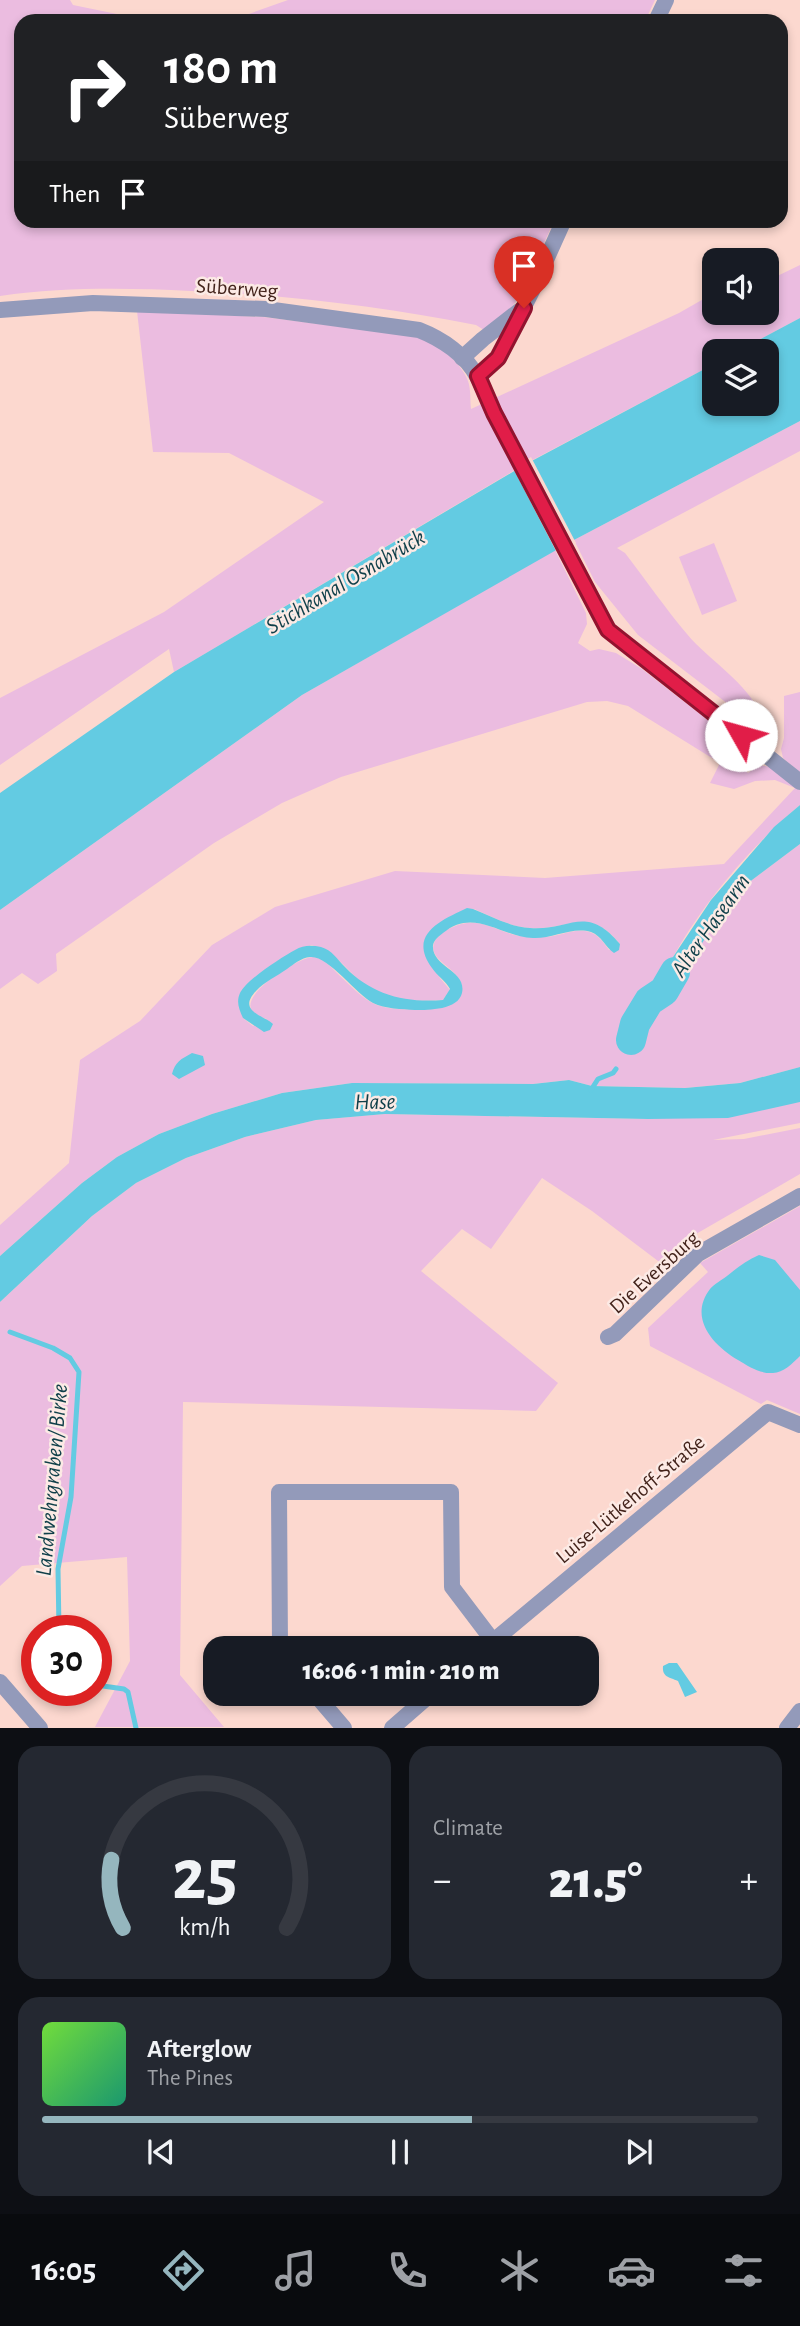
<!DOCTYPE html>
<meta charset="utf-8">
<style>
body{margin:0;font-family:"Alegreya Sans",sans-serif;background:#242831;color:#f1f3f6;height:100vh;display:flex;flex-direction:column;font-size:26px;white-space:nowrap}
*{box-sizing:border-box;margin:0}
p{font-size:23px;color:#9ea1a6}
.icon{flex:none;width:38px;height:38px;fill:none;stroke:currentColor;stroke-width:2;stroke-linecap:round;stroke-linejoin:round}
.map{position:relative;height:1728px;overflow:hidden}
.panel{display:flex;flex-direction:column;gap:18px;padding:18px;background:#0d0f14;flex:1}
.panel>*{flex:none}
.hud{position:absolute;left:14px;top:14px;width:774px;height:214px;border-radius:21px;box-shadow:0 4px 10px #0003;background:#202124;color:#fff;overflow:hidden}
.tools{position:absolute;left:702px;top:248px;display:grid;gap:14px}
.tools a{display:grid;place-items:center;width:77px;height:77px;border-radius:14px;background:#171b24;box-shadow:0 4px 10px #0003;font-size:35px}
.speed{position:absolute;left:21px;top:1615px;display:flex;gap:14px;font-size:35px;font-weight:700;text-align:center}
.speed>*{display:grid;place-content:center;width:91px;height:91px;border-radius:50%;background:#171b24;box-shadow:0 4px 10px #0003;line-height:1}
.speed .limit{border:10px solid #d22;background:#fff;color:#111}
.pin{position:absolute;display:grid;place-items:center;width:60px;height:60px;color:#fff;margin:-72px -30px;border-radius:50% 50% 50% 0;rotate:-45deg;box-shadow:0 0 7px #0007}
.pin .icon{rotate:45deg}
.me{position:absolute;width:77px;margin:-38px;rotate:308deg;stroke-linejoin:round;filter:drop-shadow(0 0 5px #0008)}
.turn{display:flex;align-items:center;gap:24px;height:147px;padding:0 35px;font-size:32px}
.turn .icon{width:91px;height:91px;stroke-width:2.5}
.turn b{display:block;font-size:49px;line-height:60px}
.then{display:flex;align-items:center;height:66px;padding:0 35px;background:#0003;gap:14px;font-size:26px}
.big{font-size:52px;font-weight:800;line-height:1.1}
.panel .card{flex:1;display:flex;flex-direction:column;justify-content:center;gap:10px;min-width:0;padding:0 24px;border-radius:21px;background:#242831}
.panel .dial{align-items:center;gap:0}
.dial svg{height:182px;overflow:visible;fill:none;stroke:#363941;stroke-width:7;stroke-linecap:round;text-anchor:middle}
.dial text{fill:#f1f3f6;stroke:none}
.song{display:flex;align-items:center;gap:21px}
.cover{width:84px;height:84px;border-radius:10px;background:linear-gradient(135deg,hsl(100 70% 55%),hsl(160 70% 35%))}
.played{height:7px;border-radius:4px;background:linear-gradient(90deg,#95b6be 60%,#363941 60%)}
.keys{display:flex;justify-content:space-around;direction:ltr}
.heat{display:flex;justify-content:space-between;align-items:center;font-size:38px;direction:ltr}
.panel .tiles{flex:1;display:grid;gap:18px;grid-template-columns:1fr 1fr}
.card:last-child{grid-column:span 2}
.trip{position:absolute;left:203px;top:1636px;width:396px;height:70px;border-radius:21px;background:#171b24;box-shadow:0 4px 10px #0003;font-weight:800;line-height:70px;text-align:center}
.menu{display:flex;height:112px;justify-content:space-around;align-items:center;background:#090b0e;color:#9ea1a6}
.menu .icon{width:49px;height:49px}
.menu .selected{color:#95b6be}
.menu b{font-size:32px;color:#f1f3f6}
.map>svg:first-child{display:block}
.green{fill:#ebbce0;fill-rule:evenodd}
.water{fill:#63cbe2}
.pier{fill:#fcd8cf}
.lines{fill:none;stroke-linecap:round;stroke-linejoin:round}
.stream{stroke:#63cbe2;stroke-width:5}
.river{stroke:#63cbe2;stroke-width:30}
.minor{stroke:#939aba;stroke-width:16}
.route-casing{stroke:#92132f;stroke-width:18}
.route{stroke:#e11d48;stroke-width:12}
.labels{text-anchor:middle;stroke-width:5;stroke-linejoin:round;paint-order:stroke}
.street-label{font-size:21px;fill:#43231b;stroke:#fceae5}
.water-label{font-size:23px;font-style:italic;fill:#0f3f49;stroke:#fceae5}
</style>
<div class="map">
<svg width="800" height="1728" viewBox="0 0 800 1728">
<rect width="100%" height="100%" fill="#fcd8cf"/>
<g class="green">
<path d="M0 0H70L73 5 151 21H21V220L554 221 520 296 508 312 484 330 476 325C382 306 287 295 191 291 127 288 64 287 0 296Z"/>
<polygon points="288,0 655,0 645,21 229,21"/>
<path d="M800 265V318L736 352H714V364L525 464 174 672 169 649 0 765V698L164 612 324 502 229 453 153 452 137 311 263 317 416 336C436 343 460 360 468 381 471 389 470 401 471 409L679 313 714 293V313H766L767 281Z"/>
<path d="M800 421V451L617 548 625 553C646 580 665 608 687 634 708 660 758 690 762 722L758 727 638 635 595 582 574 540Z"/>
<polygon points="714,543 737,601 702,615 679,557"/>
<path d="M555 550 586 613 587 624 578 643 590 651 599 649 616 653 642 669 740 745 746 752V760L742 767 748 773 759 765 770 767 800 790V805C752 845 700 906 671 961 666 969 666 978 661 986L705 939 731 899 744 886 800 844V1067L740 1083 685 1088 592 1086 569 1080 533 1084 352 1083 282 1093 212 1114 159 1134 117 1157 82 1183 0 1256V1225L69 1163 80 1060 140 1021 212 945 275 907 395 871 545 878 724 864 795 788 775 780 755 781 734 789 710 783 720 763 628 706 607 701 587 702 341 777 282 803 214 843 56 954 57 971 38 984 22 973 0 989V910L302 695ZM474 909C491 916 510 927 530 928 568 931 588 905 620 944L609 950C603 941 596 932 585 931 570 929 556 938 542 937 535 937 527 937 520 936 496 932 479 915 453 927 447 929 440 934 436 939 420 965 477 967 456 1002 430 1007 403 1014 377 1005 362 999 350 985 339 975 332 968 323 957 313 957 300 956 215 1007 267 1019L253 1026 243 1018 241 991 311 945C337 950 347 973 368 987 389 1001 419 1002 443 1000L450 990 440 978 425 938Z"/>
<polygon points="800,692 800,773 783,758 781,749 784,738 784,696"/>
<polygon points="800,1102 800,1123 713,1140 744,1139 800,1128 800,1174 689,1238 662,1264 592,1211 542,1178 491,1249 462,1229 421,1271 558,1383 536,1411 183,1402 180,1675 224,1727 95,1727 130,1661 127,1557 22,1566 0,1586 0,1302 92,1216 136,1183 186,1158 245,1137 316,1120 385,1114 648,1119"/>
<polygon points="800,1206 800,1414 767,1400 761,1404 650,1346 648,1328 708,1272 700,1263"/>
</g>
<g class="water">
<polygon points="800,318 800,421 574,540 302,695 0,910 0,793 174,672 526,464 714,364 714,404 766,404 766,352 736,352"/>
<polygon points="800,805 800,844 744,886 731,899 668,995 657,1004 649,1001 666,977 669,963 711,900 774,827"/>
<path d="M467 908 473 909C491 916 510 927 530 928 570 931 586 903 620 944L619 950 614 953C605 947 602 936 591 932 573 926 552 939 533 938 501 937 474 907 443 933 439 936 434 940 433 945 431 967 467 970 462 993 458 1010 429 1010 415 1010 402 1009 385 1009 373 1003 356 994 328 955 310 957 301 958 294 964 287 969 277 976 264 982 256 991 237 1011 263 1015 273 1024L270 1030 264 1032 243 1018C239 1009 236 1002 240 993 246 980 282 957 295 950 303 945 312 945 321 947 332 950 337 959 345 967 372 995 405 1003 443 1000L450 989C446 981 437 976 432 968 407 934 442 920 467 908Z"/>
<path d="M192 1053 203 1056 205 1065 179 1079 172 1074C175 1062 181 1059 192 1053Z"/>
<polygon points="800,1067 800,1102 728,1118 648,1119 385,1114 316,1120 245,1137 186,1158 136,1183 92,1216 0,1302 0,1256 82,1183 117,1157 159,1134 212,1114 282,1093 352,1083 533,1084 569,1080 592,1086 685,1088 740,1083"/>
<path d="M759 1255 775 1260 800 1290V1356C793 1363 783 1373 773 1373 760 1374 748 1366 738 1360 713 1345 688 1318 710 1289 714 1284 722 1280 727 1276 738 1267 747 1260 759 1255Z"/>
<path d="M669 1663H677L697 1692 685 1697 678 1681C669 1677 662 1677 663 1666Z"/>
</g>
<polygon class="pier" points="531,457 576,543 557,553 513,468"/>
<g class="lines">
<g class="stream">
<polyline points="591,1090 598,1079 613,1073 616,1069"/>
<polyline points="10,1332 53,1348 70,1358 79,1372 71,1497 58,1569 59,1631"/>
<polyline points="96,1685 124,1689 128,1692 136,1728"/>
</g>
<polyline class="river" points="631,1040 635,1024 649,1001 664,991 675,972"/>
<g class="minor">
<polyline points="656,21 666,0"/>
<path d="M0 310 93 303 266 309 419 330C442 339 466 355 478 378 484 389 488 401 494 413L608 630 800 782"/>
<polyline points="462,358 483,339 519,311"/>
<polyline points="478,376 498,358 532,291 564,220"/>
<polyline points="608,1337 615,1334 698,1254 800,1196"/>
<polyline points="280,1648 279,1492 451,1492 452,1587 493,1641"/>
<polyline points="485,1648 768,1412 800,1425"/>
<polyline points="0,1682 40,1728"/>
<polyline points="315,1694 344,1728"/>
<polyline points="392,1728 431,1694"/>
<polyline points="787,1728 800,1711"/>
</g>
</g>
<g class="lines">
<g class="route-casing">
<polyline id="route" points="524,308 498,358 478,376 494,413 608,630 741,735"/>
</g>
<use href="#route" class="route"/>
</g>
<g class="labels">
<g class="street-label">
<text transform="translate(237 288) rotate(4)" y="7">Süberweg</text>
<text transform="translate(654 1272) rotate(-42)" y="7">Die Eversburg</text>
<text transform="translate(630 1499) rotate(-40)" y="7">Luise-Lütkehoff-Straße</text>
</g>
<g class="water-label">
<text transform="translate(345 581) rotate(-31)" y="8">Stichkanal Osnabrück</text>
<text transform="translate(710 925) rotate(-55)" y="8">Alter Hasearm</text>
<text transform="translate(375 1101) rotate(-1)" y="8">Hase</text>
<text transform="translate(51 1480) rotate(-85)" y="8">Landwehrgraben/ Birke</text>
</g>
</g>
</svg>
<div class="tools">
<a><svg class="icon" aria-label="sound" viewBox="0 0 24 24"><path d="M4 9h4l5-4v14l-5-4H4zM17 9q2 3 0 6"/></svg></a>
<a><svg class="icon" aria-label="layers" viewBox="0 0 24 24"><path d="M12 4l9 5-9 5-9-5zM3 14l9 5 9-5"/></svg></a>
</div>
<div class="speed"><div class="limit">30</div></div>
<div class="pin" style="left:524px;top:308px;background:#d93025"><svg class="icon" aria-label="arrive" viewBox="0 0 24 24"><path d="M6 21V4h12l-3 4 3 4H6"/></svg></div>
<svg class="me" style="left:741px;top:735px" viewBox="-20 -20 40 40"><circle r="19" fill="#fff"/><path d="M0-13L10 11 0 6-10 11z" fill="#e11d48"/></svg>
<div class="trip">16:06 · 1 min · 210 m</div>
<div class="hud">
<div class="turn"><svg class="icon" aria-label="right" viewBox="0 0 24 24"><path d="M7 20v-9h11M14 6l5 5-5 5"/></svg><div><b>180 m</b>Süberweg</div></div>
<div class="then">Then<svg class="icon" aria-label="arrive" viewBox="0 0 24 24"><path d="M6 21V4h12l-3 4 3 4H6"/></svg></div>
</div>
</div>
<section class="panel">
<div class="tiles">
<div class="card dial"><svg viewBox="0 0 100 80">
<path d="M14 69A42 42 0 1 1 86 69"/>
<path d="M14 69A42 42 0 0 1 9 39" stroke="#95b6be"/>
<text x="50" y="56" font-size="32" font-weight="700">25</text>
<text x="50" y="72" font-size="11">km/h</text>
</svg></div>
<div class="card"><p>Climate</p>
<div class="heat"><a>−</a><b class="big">21.5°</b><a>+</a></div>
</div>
<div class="card">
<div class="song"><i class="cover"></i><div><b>Afterglow</b><p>The Pines</p></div></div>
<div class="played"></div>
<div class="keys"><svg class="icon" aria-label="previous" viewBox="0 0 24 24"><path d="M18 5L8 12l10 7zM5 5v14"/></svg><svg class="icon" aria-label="pause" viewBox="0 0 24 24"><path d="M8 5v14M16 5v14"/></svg><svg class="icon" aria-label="next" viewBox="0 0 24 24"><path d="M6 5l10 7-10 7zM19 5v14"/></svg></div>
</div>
</div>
</section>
<nav class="menu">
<b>16:05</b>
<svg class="icon selected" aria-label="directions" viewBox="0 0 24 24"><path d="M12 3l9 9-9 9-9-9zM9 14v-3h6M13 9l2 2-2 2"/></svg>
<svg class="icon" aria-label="music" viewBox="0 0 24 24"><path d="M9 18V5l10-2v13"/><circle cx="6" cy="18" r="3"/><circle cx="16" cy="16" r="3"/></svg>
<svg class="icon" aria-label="phone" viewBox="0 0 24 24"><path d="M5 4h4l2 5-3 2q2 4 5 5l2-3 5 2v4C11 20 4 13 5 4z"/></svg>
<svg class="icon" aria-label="climate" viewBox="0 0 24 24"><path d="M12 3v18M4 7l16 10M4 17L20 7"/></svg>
<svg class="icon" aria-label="car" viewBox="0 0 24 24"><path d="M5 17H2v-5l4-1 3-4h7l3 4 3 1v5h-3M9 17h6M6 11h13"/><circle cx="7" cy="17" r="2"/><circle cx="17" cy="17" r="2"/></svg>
<svg class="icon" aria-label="filters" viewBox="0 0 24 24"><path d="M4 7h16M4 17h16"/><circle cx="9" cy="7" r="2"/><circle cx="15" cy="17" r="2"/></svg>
</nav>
